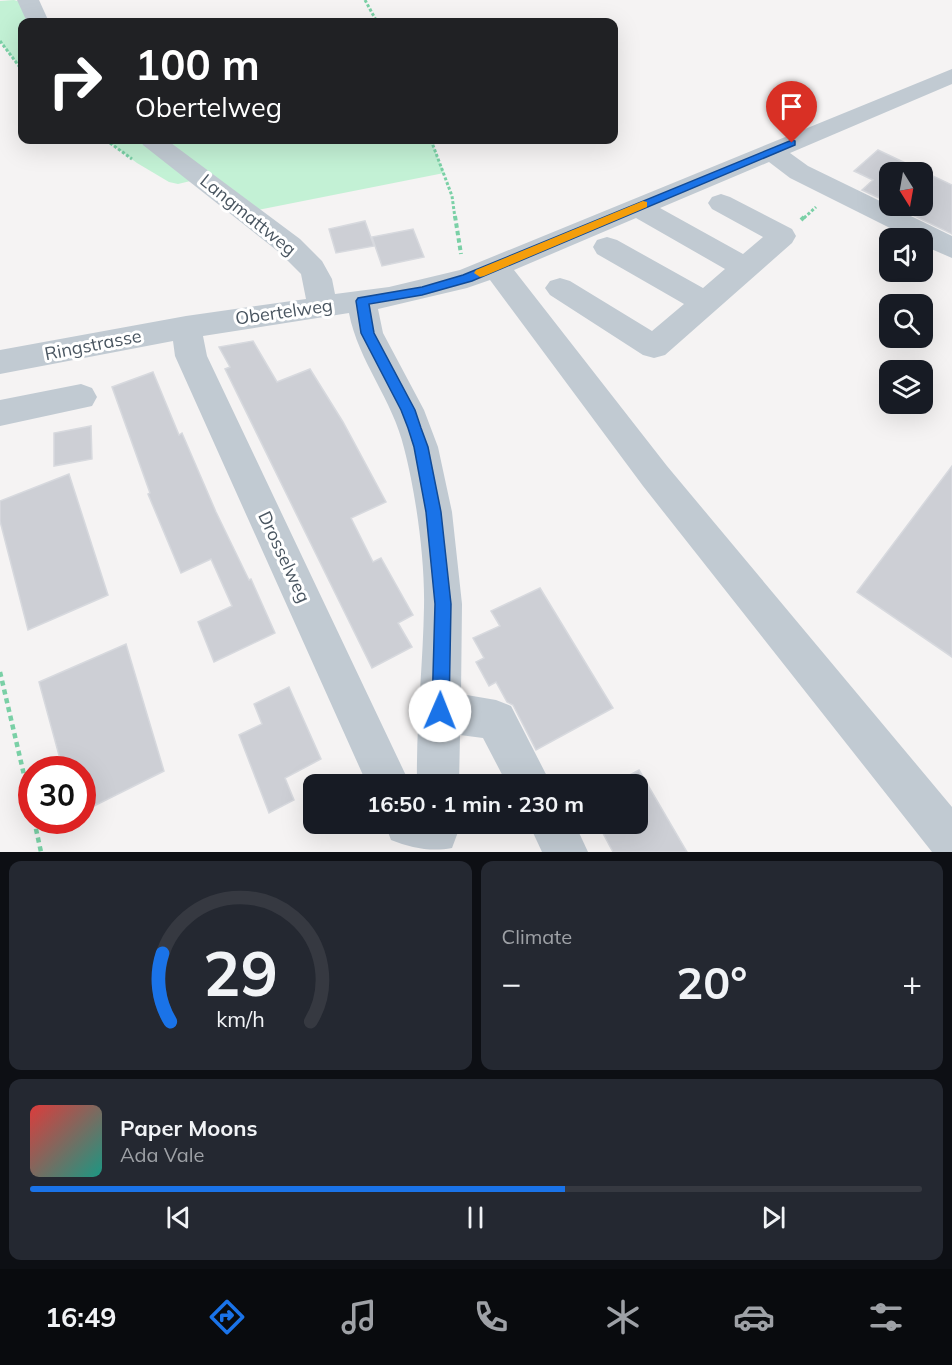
<!DOCTYPE html>
<meta charset="utf-8">
<style>
body{margin:0;font-family:Mulish,sans-serif;background:#242831;color:#f1f3f6;height:100vh;display:flex;flex-direction:column;font-size:22px;white-space:nowrap}
*{box-sizing:border-box;margin:0}
p{font-size:20px;color:#9ea1a6}
.icon{flex:none;width:33px;height:33px;fill:none;stroke:currentColor;stroke-width:2;stroke-linecap:round;stroke-linejoin:round}
.map{position:relative;height:852px;overflow:hidden}
.panel{display:flex;flex-direction:column;gap:9px;padding:9px;background:#0d0f14;flex:1}
.panel>*{flex:none}
.top-card{position:absolute;left:18px;top:18px;width:600px;height:126px;border-radius:12px;box-shadow:0 6px 24px #0002;background:#202124;color:#fff;overflow:hidden}
.needle{width:39px;rotate:169deg}
.buttons{position:absolute;left:879px;top:162px;display:grid;gap:12px}
.buttons a{display:grid;place-items:center;width:54px;height:54px;border-radius:12px;background:#171b24;box-shadow:0 6px 24px #0002;font-size:30px}
.speed{position:absolute;left:18px;top:756px;display:flex;gap:12px;font-size:30px;font-weight:700;text-align:center}
.speed>*{display:grid;place-content:center;width:78px;height:78px;border-radius:50%;background:#171b24;box-shadow:0 6px 24px #0002;line-height:1}
.speed .limit{border:9px solid #d22;background:#fff;color:#111}
.pin{position:absolute;display:grid;place-items:center;width:51px;height:51px;color:#fff;margin:-62px -26px;border-radius:50% 50% 50% 0;rotate:-45deg;box-shadow:0 0 6px #0007}
.pin .icon{rotate:45deg}
.me{position:absolute;width:66px;margin:-33px;rotate:1deg;stroke-linejoin:round;filter:drop-shadow(0 0 4px #0008)}
.turn{display:flex;align-items:center;gap:21px;height:126px;padding:0 18px;font-size:27px}
.turn .icon{width:78px;height:78px;stroke-width:2.5}
.turn b{display:block;font-size:42px;line-height:51px}
.big{font-size:45px;font-weight:700;line-height:1.1}
.panel .tile{flex:1;display:flex;flex-direction:column;justify-content:center;gap:9px;min-width:0;padding:0 21px;border-radius:12px;background:#242831}
.panel .dial{align-items:center;gap:0}
.dial svg{height:156px;overflow:visible;fill:none;stroke:#363941;stroke-width:7;stroke-linecap:round;text-anchor:middle}
.dial text{fill:#f1f3f6;stroke:none}
.song{display:flex;align-items:center;gap:18px}
.cover{width:72px;height:72px;border-radius:9px;background:linear-gradient(135deg,hsl(0 70% 55%),hsl(170 70% 35%))}
.played{height:6px;border-radius:3px;background:linear-gradient(90deg,#1a73e8 60%,#363941 60%)}
.keys{display:flex;justify-content:space-around;direction:ltr}
.heat{display:flex;justify-content:space-between;align-items:center;font-size:33px;direction:ltr}
.panel .tiles{flex:1;display:grid;gap:9px;grid-template-columns:1fr 1fr}
.tile:last-child{grid-column:span 2}
.trip{position:absolute;left:303px;top:774px;width:345px;height:60px;border-radius:12px;background:#171b24;box-shadow:0 6px 24px #0002;font-weight:700;line-height:60px;text-align:center}
.menu{display:flex;height:96px;justify-content:space-around;align-items:center;background:#090b0e;color:#9ea1a6}
.menu .icon{width:42px;height:42px}
.menu .current{color:#1a73e8}
.menu b{font-size:27px;color:#f1f3f6}
.map>svg:first-child{display:block}
.green{fill:#c3f1d5}
.building{fill:#cdcfd5;stroke:#d7d9de;stroke-width:1.5}
.lines{fill:none;stroke-linecap:round;stroke-linejoin:round}
.path-far2{stroke:#7ad0a6;stroke-width:3;stroke-dasharray:3 2;stroke-linecap:butt}
.path-far1{stroke:#7ad0a6;stroke-width:4;stroke-dasharray:4.5 3;stroke-linecap:butt}
.path{stroke:#7ad0a6;stroke-width:4.5;stroke-dasharray:5 4;stroke-linecap:butt}
.minor{fill:#c1cad2;fill-rule:evenodd}
.route{fill:#1a73e8;stroke:#114b97;stroke-width:1.5}
.slow{fill:#f59e0b}
.labels{text-anchor:middle;stroke-width:6;stroke-linejoin:round;paint-order:stroke}
.street-label{font-size:18px;fill:#4a5661;stroke:#fff}
</style>
<div class="map">
<svg width="952" height="852" viewBox="0 0 952 852">
<rect width="100%" height="100%" fill="#f5f3f3"/>
<g class="green">
<polygon points="14,0 30,5 38,22 22,22 22,70 0,41 0,1"/>
<polygon points="106,140 431,140 444,173 248,212 203,178 178,184 169,182 137,163"/>
</g>
<g class="building">
<polygon points="878,150 952,185 952,234 894,206 922,206 922,172 890,172 890,203 862,190 873,180 854,171"/>
<polygon points="365,221 374,246 336,253 329,229"/>
<polygon points="413,229 424,257 382,266 372,237"/>
<polygon points="253,341 277,382 310,369 343,422 386,502 351,518 373,562 381,558 413,615 398,623 412,647 372,668 225,369 230,367 219,347"/>
<polygon points="153,372 179,435 182,433 216,512 249,580 251,579 275,633 214,662 198,622 232,606 211,559 181,573 148,494 150,493 112,387"/>
<polygon points="91,426 92,459 54,466 54,433"/>
<polygon points="952,466 952,657 857,592"/>
<polygon points="69,474 108,595 28,630 0,521 0,501"/>
<polygon points="540,588 613,708 536,750 513,705 507,702 496,682 489,686 476,662 484,658 473,638 500,626 491,611"/>
<polygon points="126,644 164,771 82,812 82,770 63,770 39,682"/>
<polygon points="289,687 321,759 285,778 294,800 269,813 239,735 262,724 254,704"/>
<polygon points="639,770 687,852 613,852 598,824 638,824 638,784 613,784"/>
</g>
<g class="lines">
<g class="path-far2">
<polyline points="365,0 377,22"/>
<polyline points="0,41 22,70"/>
<polyline points="106,140 132,159"/>
<polyline points="431,140 452,196 455,218"/>
<polyline points="804,218 816,207"/>
</g>
<g class="path-far1">
<polyline points="455,216 461,254"/>
<polyline points="801,220 805,216"/>
</g>
<g class="path">
<polyline points="0,672 32,809"/>
<polyline points="34,820 41,852"/>
</g>
<g class="minor">
<polygon points="17,0 39,0 49,22 27,22"/>
<path d="M952 69V84L790 153 808 166 952 236V258L922 245V238H910L790 178 769 162 660 208 743 254 763 237 712 209 708 203 712 197 721 194 730 197 792 229 796 236 792 243 665 355 654 358 643 355 550 295 545 288 550 281 560 278 570 281 652 331 684 304 597 254 593 247 597 240 607 237 617 240 703 288 725 269 636 218 514 270 667 466 952 807V852H932L643 486 490 280 467 288 378 309 383 333 424 410 438 447 452 512 462 604 461 694 496 700 511 706 551 784H507L483 738 460 735 459 784H417C416 725 423 666 424 607 425 559 416 494 404 448 393 400 358 361 349 313L203 336 207 356 410 784H367L175 356 173 341 0 374V350L186 316 306 299 301 274 280 253 143 145 140 140H167L300 239 322 261 332 279 335 294 389 287 460 270Z"/>
<polygon points="81,384 92,388 97,397 92,406 0,426 0,400"/>
<path d="M385 824H455L458 832 452 848C431 852 411 848 391 840Z"/>
<polygon points="529,824 575,824 588,852 542,852"/>
</g>
</g>
<polygon class="route" points="792,140 795,141 795,145 472,281 422,295 369,304 374,333 415,410 421,428 428,447 441,512 451,604 449,711 446,717 440,720 434,717 432,711 435,604 426,512 414,447 408,428 401,410 361,333 356,301 358,298 422,287 463,275"/>
<polygon class="slow" points="643,201 647,202 647,207 484,276 480,277 474,273 476,270"/>
<g class="labels">
<g class="street-label">
<text transform="translate(248 215) rotate(39)" y="6">Langmattweg</text>
<text transform="translate(284 312) rotate(-8)" y="6">Obertelweg</text>
<text transform="translate(93 345) rotate(-11)" y="6">Ringstrasse</text>
<text transform="translate(284 557) rotate(65)" y="6">Drosselweg</text>
</g>
</g>
</svg>
<div class="buttons">
<a><svg class="needle" viewBox="-14 -14 28 28"><path d="M0-13l5 13h-10z" fill="#e53935"/><path d="M0 13l5-13h-10z" fill="#9ea1a6"/></svg></a>
<a><svg class="icon" aria-label="sound" viewBox="0 0 24 24"><path d="M4 9h4l5-4v14l-5-4H4zM17 9q2 3 0 6"/></svg></a>
<a><svg class="icon" aria-label="search" viewBox="0 0 24 24"><circle cx="10" cy="10" r="6"/><path d="M15 15l6 6"/></svg></a>
<a><svg class="icon" aria-label="layers" viewBox="0 0 24 24"><path d="M12 4l9 5-9 5-9-5zM3 14l9 5 9-5"/></svg></a>
</div>
<div class="speed"><div class="limit">30</div></div>
<div class="pin" style="left:792px;top:143px;background:#d93025"><svg class="icon" aria-label="arrive" viewBox="0 0 24 24"><path d="M6 21V4h12l-3 4 3 4H6"/></svg></div>
<svg class="me" style="left:440px;top:711px" viewBox="-20 -20 40 40"><circle r="19" fill="#fff"/><path d="M0-13L10 11 0 6-10 11z" fill="#1a73e8"/></svg>
<div class="trip">16:50 · 1 min · 230 m</div>
<div class="top-card">
<div class="turn"><svg class="icon" aria-label="right" viewBox="0 0 24 24"><path d="M7 20v-9h11M14 6l5 5-5 5"/></svg><div><b>100 m</b>Obertelweg</div></div>
</div>
</div>
<section class="panel">
<div class="tiles">
<div class="tile dial"><svg viewBox="0 0 100 80">
<path d="M14 69A42 42 0 1 1 86 69"/>
<path d="M14 69A42 42 0 0 1 10 34" stroke="#1a73e8"/>
<text x="50" y="56" font-size="32" font-weight="700">29</text>
<text x="50" y="72" font-size="11">km/h</text>
</svg></div>
<div class="tile"><p>Climate</p>
<div class="heat"><a>−</a><b class="big">20°</b><a>+</a></div>
</div>
<div class="tile">
<div class="song"><i class="cover"></i><div><b>Paper Moons</b><p>Ada Vale</p></div></div>
<div class="played"></div>
<div class="keys"><svg class="icon" aria-label="previous" viewBox="0 0 24 24"><path d="M18 5L8 12l10 7zM5 5v14"/></svg><svg class="icon" aria-label="pause" viewBox="0 0 24 24"><path d="M8 5v14M16 5v14"/></svg><svg class="icon" aria-label="next" viewBox="0 0 24 24"><path d="M6 5l10 7-10 7zM19 5v14"/></svg></div>
</div>
</div>
</section>
<nav class="menu">
<b>16:49</b>
<svg class="icon current" aria-label="directions" viewBox="0 0 24 24"><path d="M12 3l9 9-9 9-9-9zM9 14v-3h6M13 9l2 2-2 2"/></svg>
<svg class="icon" aria-label="music" viewBox="0 0 24 24"><path d="M9 18V5l10-2v13"/><circle cx="6" cy="18" r="3"/><circle cx="16" cy="16" r="3"/></svg>
<svg class="icon" aria-label="phone" viewBox="0 0 24 24"><path d="M5 4h4l2 5-3 2q2 4 5 5l2-3 5 2v4C11 20 4 13 5 4z"/></svg>
<svg class="icon" aria-label="climate" viewBox="0 0 24 24"><path d="M12 3v18M4 7l16 10M4 17L20 7"/></svg>
<svg class="icon" aria-label="car" viewBox="0 0 24 24"><path d="M5 17H2v-5l4-1 3-4h7l3 4 3 1v5h-3M9 17h6M6 11h13"/><circle cx="7" cy="17" r="2"/><circle cx="17" cy="17" r="2"/></svg>
<svg class="icon" aria-label="filters" viewBox="0 0 24 24"><path d="M4 7h16M4 17h16"/><circle cx="9" cy="7" r="2"/><circle cx="15" cy="17" r="2"/></svg>
</nav>
